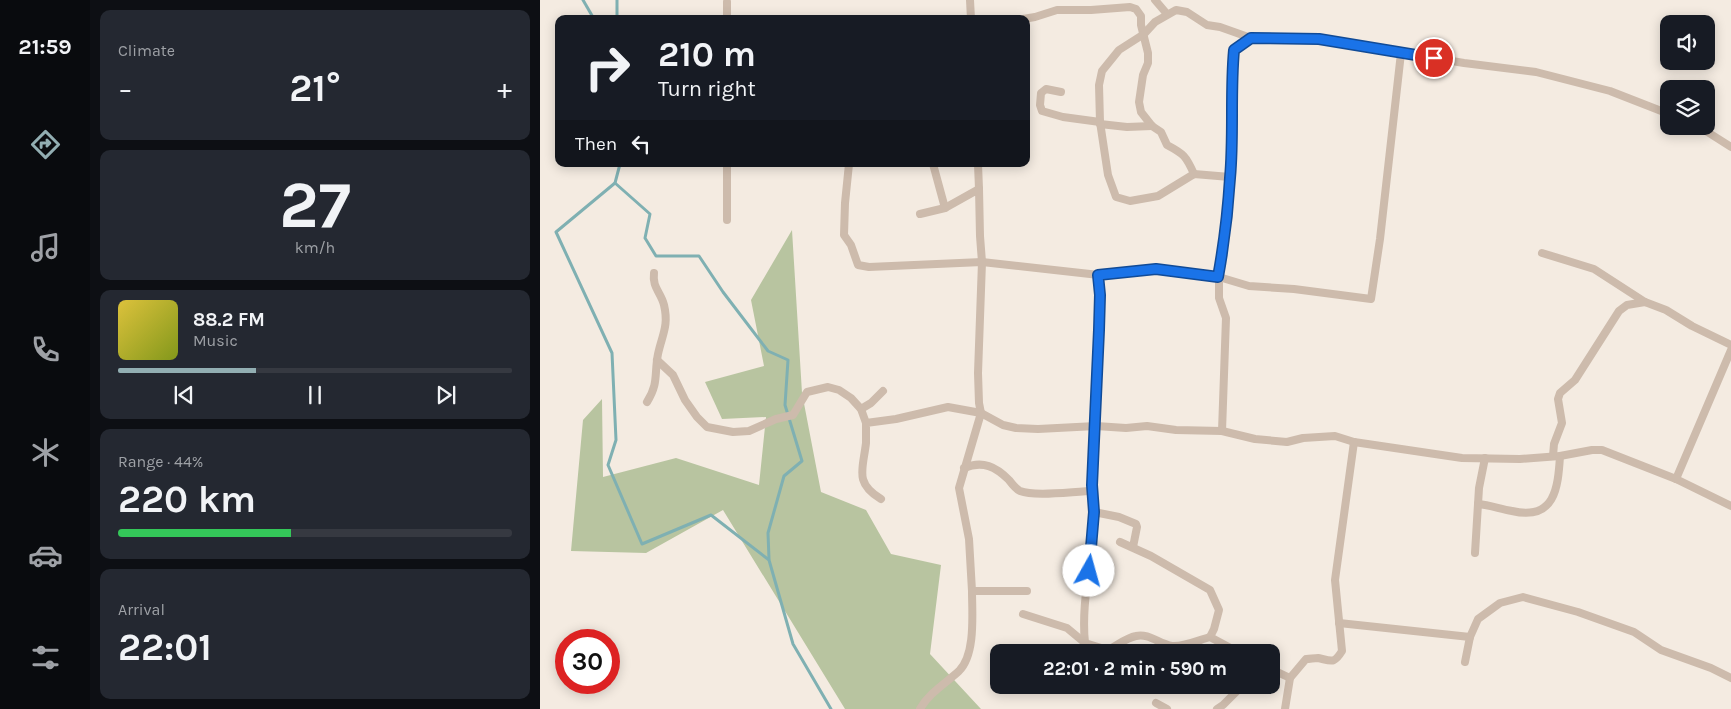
<!DOCTYPE html>
<meta charset="utf-8">
<style>
body{margin:0;font-family:Karla,sans-serif;background:#242831;color:#f1f3f6;height:100vh;display:flex;flex-direction:column;font-size:19px;white-space:nowrap}
*{box-sizing:border-box;margin:0}
p{font-size:16px;color:#9ea1a6}
.icon{flex:none;width:28px;height:28px;fill:none;stroke:currentColor;stroke-width:2;stroke-linecap:round;stroke-linejoin:round}
.map{position:relative;flex:1;overflow:hidden}
.panel{display:flex;flex-direction:column;gap:10px;padding:10px;background:#0d0f14;width:450px}
.panel>*{flex:none}
.guide{position:absolute;left:15px;top:15px;width:475px;height:152px;border-radius:10px;box-shadow:0 2px 12px #0003;background:#171b24;color:#f1f3f6;overflow:hidden}
.controls{position:absolute;left:1120px;top:15px;display:grid;gap:10px}
.controls a{display:grid;place-items:center;width:55px;height:55px;border-radius:10px;background:#171b24;box-shadow:0 2px 12px #0003;font-size:25px}
.speed{position:absolute;left:15px;top:629px;display:flex;gap:10px;font-size:25px;font-weight:700;text-align:center}
.speed>*{display:grid;place-content:center;width:65px;height:65px;border-radius:50%;background:#171b24;box-shadow:0 2px 12px #0003;line-height:1}
.speed .limit{border:8px solid #d22;background:#fff;color:#111}
.pin{position:absolute;display:grid;place-items:center;width:42px;height:42px;color:#fff;margin:-21px;border:2px solid #fff;border-radius:50%;box-shadow:0 1px 5px #0007}
.me{position:absolute;width:55px;margin:-28px;rotate:7deg;stroke-linejoin:round;filter:drop-shadow(0 0 4px #0008)}
.turn{display:flex;align-items:center;gap:18px;height:105px;padding:0 20px;font-size:22px}
.turn .icon{width:65px;height:65px;stroke-width:2.5}
.turn b{display:block;font-size:35px;line-height:42px}
.then{display:flex;align-items:center;height:48px;padding:0 20px;background:#0003;gap:10px;font-size:19px}
.big{font-size:38px;font-weight:700;line-height:1.1}
.panel .widget{flex:1;display:flex;flex-direction:column;justify-content:center;gap:8px;min-width:0;padding:0 18px;border-radius:10px;background:#242831}
.panel .dial{align-items:center;gap:0}
.dial b{font-size:65px;line-height:1}
.song{display:flex;align-items:center;gap:15px}
.cover{width:60px;height:60px;border-radius:8px;background:linear-gradient(135deg,hsl(50 70% 55%),hsl(70 70% 35%))}
.played{height:5px;border-radius:2px;background:linear-gradient(90deg,#92aeb2 35%,#363941 35%)}
.keys{display:flex;justify-content:space-around;direction:ltr}
.heat{display:flex;justify-content:space-between;align-items:center;font-size:28px;direction:ltr}
.charge{height:8px;border-radius:4px;background:linear-gradient(90deg,#34c759 44%,#363941 0)}
.trip{position:absolute;left:450px;top:644px;width:290px;height:50px;border-radius:10px;background:#171b24;box-shadow:0 2px 12px #0003;font-weight:700;line-height:50px;text-align:center}
main{display:flex;flex:1;min-height:0}
.dock{display:flex;flex-direction:column;width:90px;justify-content:space-around;align-items:center;background:#090b0e;color:#9ea1a6}
.dock .icon{width:35px;height:35px}
.dock .current{color:#92aeb2}
.dock b{font-size:22px;color:#f1f3f6}
.map>svg:first-child{display:block}
.green{fill:#b8c4a0}
.lines{fill:none;stroke-linecap:round;stroke-linejoin:round}
.stream{stroke:#7fb0b2;stroke-width:3}
.minor{stroke:#cdbbac;stroke-width:8}
.route-casing{stroke:#114b97;stroke-width:12}
.route{stroke:#1a73e8;stroke-width:9}
</style>
<main>
<nav class="dock">
<b>21:59</b>
<svg class="icon current" aria-label="directions" viewBox="0 0 24 24"><path d="M12 3l9 9-9 9-9-9zM9 14v-3h6M13 9l2 2-2 2"/></svg>
<svg class="icon" aria-label="music" viewBox="0 0 24 24"><path d="M9 18V5l10-2v13"/><circle cx="6" cy="18" r="3"/><circle cx="16" cy="16" r="3"/></svg>
<svg class="icon" aria-label="phone" viewBox="0 0 24 24"><path d="M5 4h4l2 5-3 2q2 4 5 5l2-3 5 2v4C11 20 4 13 5 4z"/></svg>
<svg class="icon" aria-label="climate" viewBox="0 0 24 24"><path d="M12 3v18M4 7l16 10M4 17L20 7"/></svg>
<svg class="icon" aria-label="car" viewBox="0 0 24 24"><path d="M5 17H2v-5l4-1 3-4h7l3 4 3 1v5h-3M9 17h6M6 11h13"/><circle cx="7" cy="17" r="2"/><circle cx="17" cy="17" r="2"/></svg>
<svg class="icon" aria-label="filters" viewBox="0 0 24 24"><path d="M4 7h16M4 17h16"/><circle cx="9" cy="7" r="2"/><circle cx="15" cy="17" r="2"/></svg>
</nav>
<section class="panel">
<div class="widget"><p>Climate</p>
<div class="heat"><a>−</a><b class="big">21°</b><a>+</a></div>
</div>
<div class="widget dial"><b>27</b><p>km/h</p></div>
<div class="widget">
<div class="song"><i class="cover"></i><div><b>88.2 FM</b><p>Music</p></div></div>
<div class="played"></div>
<div class="keys"><svg class="icon" aria-label="previous" viewBox="0 0 24 24"><path d="M18 5L8 12l10 7zM5 5v14"/></svg><svg class="icon" aria-label="pause" viewBox="0 0 24 24"><path d="M8 5v14M16 5v14"/></svg><svg class="icon" aria-label="next" viewBox="0 0 24 24"><path d="M6 5l10 7-10 7zM19 5v14"/></svg></div>
</div>
<div class="widget"><p>Range · 44%</p><b class="big">220 km</b><div class="charge"></div></div>
<div class="widget"><p>Arrival</p><b class="big">22:01</b></div>
</section>
<div class="map">
<svg width="1191" height="709" viewBox="0 0 1191 709">
<rect width="100%" height="100%" fill="#f4ebe1"/>
<polygon class="green" points="252,230 262,393 281,492 326,510 351,554 401,565 390,654 441,709 305,709 183,510 106,553 31,551 43,420 62,399 63,477 136,458 219,485 226,417 182,419 165,382 224,366 211,300"/>
<g class="lines">
<g class="stream">
<polyline points="43,0 54,19"/>
<polyline points="77,0 77,19"/>
<polyline points="80,164 75,183 16,232 72,353 76,440 68,465 102,544 171,515 229,560 253,644 291,709"/>
<polyline points="75,183 110,214 105,238 116,256 159,256 183,292 228,351 248,360 245,405 262,461 244,476 228,533 229,559"/>
</g>
<g class="minor">
<polyline points="430,0 431,19"/>
<polyline points="615,0 627,14"/>
<polyline points="187,2 187,19"/>
<path d="M483 19 495 17 517 10H551L590 7 596 9 601 16V25L608 53V63L603 75 599 102 601 112 612 126 621 132 627 145C644 154 646 156 654 174"/>
<polyline points="521,92 506,89 501,93 500,105 502,111 523,117 560,122"/>
<polyline points="560,124 587,127 612,126"/>
<polyline points="1158,126 1191,147"/>
<polyline points="309,164 305,203 304,235 311,245 318,265 329,267 442,262 559,275 616,269 679,277 709,286 754,289 831,299 840,239 861,53"/>
<polyline points="393,164 405,208"/>
<polyline points="438,164 439,189"/>
<polyline points="690,177 654,174 618,196 590,201 576,197 568,175 560,122 559,85 562,71 579,50 604,34 615,22 636,10 647,12 667,25 680,27 711,38 779,39 924,63 996,72 1070,91 1129,114"/>
<polyline points="380,214 405,208 439,189 440,236 442,262 438,373 439,403 441,413 463,425 476,428 498,429 556,426 586,428 607,426 636,430 682,431 715,439 747,442 763,438 795,436 814,442 922,458 980,459 1020,456 1052,450 1062,450 1136,479 1191,506"/>
<polyline points="187,220 187,164"/>
<polyline points="1002,253 1054,269 1105,302"/>
<polyline points="117,360 133,375 145,400 157,417 167,427 193,432 209,431 236,419 253,415 267,392 288,387 299,390 311,398 321,409 326,423"/>
<path d="M107 402C119 383 114 374 118 354 122 335 129 326 124 305 121 292 112 288 114 273"/>
<polyline points="321,409 331,403 343,391"/>
<polyline points="682,431 686,318 679,298 679,277 683,250 690,177 693,66 695,50 711,38"/>
<polyline points="1013,456 1014,444 1022,423 1018,399 1020,393 1035,380 1079,311 1087,305 1105,302 1126,310 1152,326 1191,345"/>
<path d="M424 468C443 460 456 467 469 480 472 484 476 489 480 491 496 497 535 491 554 491"/>
<polyline points="1136,479 1191,350"/>
<path d="M341 499C314 483 323 469 326 443 326 437 326 430 326 423L356 419 408 407 441 413 419 488 429 539 432 591H487"/>
<path d="M938 504C950 505 960 509 972 511 1015 521 1018 488 1020 456"/>
<polyline points="554,512 579,517 596,524 597,527 593,547"/>
<polyline points="580,542 611,556 670,590 679,610 674,629 670,637"/>
<polyline points="935,553 939,488 945,458"/>
<path d="M483 614 527 628 545 643 568 650C578 645 586 638 596 636 609 633 619 644 632 646 644 647 659 640 670 637L698 652"/>
<polyline points="799,623 930,637"/>
<path d="M545 643C541 604 551 567 553 529 555 514 553 499 553 484 552 471 554 458 554 446 556 389 563 331 559 275"/>
<polyline points="925,662 930,637 938,619 960,603 983,597 1038,612 1094,632 1121,650 1171,668 1191,678"/>
<polyline points="731,669 750,678"/>
<polyline points="616,703 627,709"/>
<path d="M380 709C389 693 406 683 419 671 436 654 432 613 432 591"/>
<polyline points="677,709 683,705 703,685"/>
<path d="M745 709 750 678 766 659C770 659 774 658 778 658 792 661 794 664 802 651L795 580 814 442"/>
</g>
</g>
<g class="lines">
<g class="route-casing">
<path id="route" d="M549 571 554 512 552 485 559 330 560 295 558 275 616 269 678 277C684 244 688 211 690 178 694 135 690 93 694 50L711 38 779 39 894 58"/>
</g>
<use href="#route" class="route"/>
</g>
</svg>
<div class="controls">
<a><svg class="icon" aria-label="sound" viewBox="0 0 24 24"><path d="M4 9h4l5-4v14l-5-4H4zM17 9q2 3 0 6"/></svg></a>
<a><svg class="icon" aria-label="layers" viewBox="0 0 24 24"><path d="M12 4l9 5-9 5-9-5zM3 14l9 5 9-5"/></svg></a>
</div>
<div class="speed"><div class="limit">30</div></div>
<div class="pin" style="left:894px;top:58px;background:#d93025"><svg class="icon" aria-label="arrive" viewBox="0 0 24 24"><path d="M6 21V4h12l-3 4 3 4H6"/></svg></div>
<svg class="me" style="left:549px;top:571px" viewBox="-20 -20 40 40"><circle r="19" fill="#fff"/><path d="M0-13L10 11 0 6-10 11z" fill="#1a73e8"/></svg>
<div class="trip">22:01 · 2 min · 590 m</div>
<div class="guide">
<div class="turn"><svg class="icon" aria-label="right" viewBox="0 0 24 24"><path d="M7 20v-9h11M14 6l5 5-5 5"/></svg><div><b>210 m</b>Turn right</div></div>
<div class="then">Then<svg class="icon" aria-label="left" viewBox="0 0 24 24"><path d="M17 20v-9H6M10 6l-5 5 5 5"/></svg></div>
</div>
</div>
</main>
